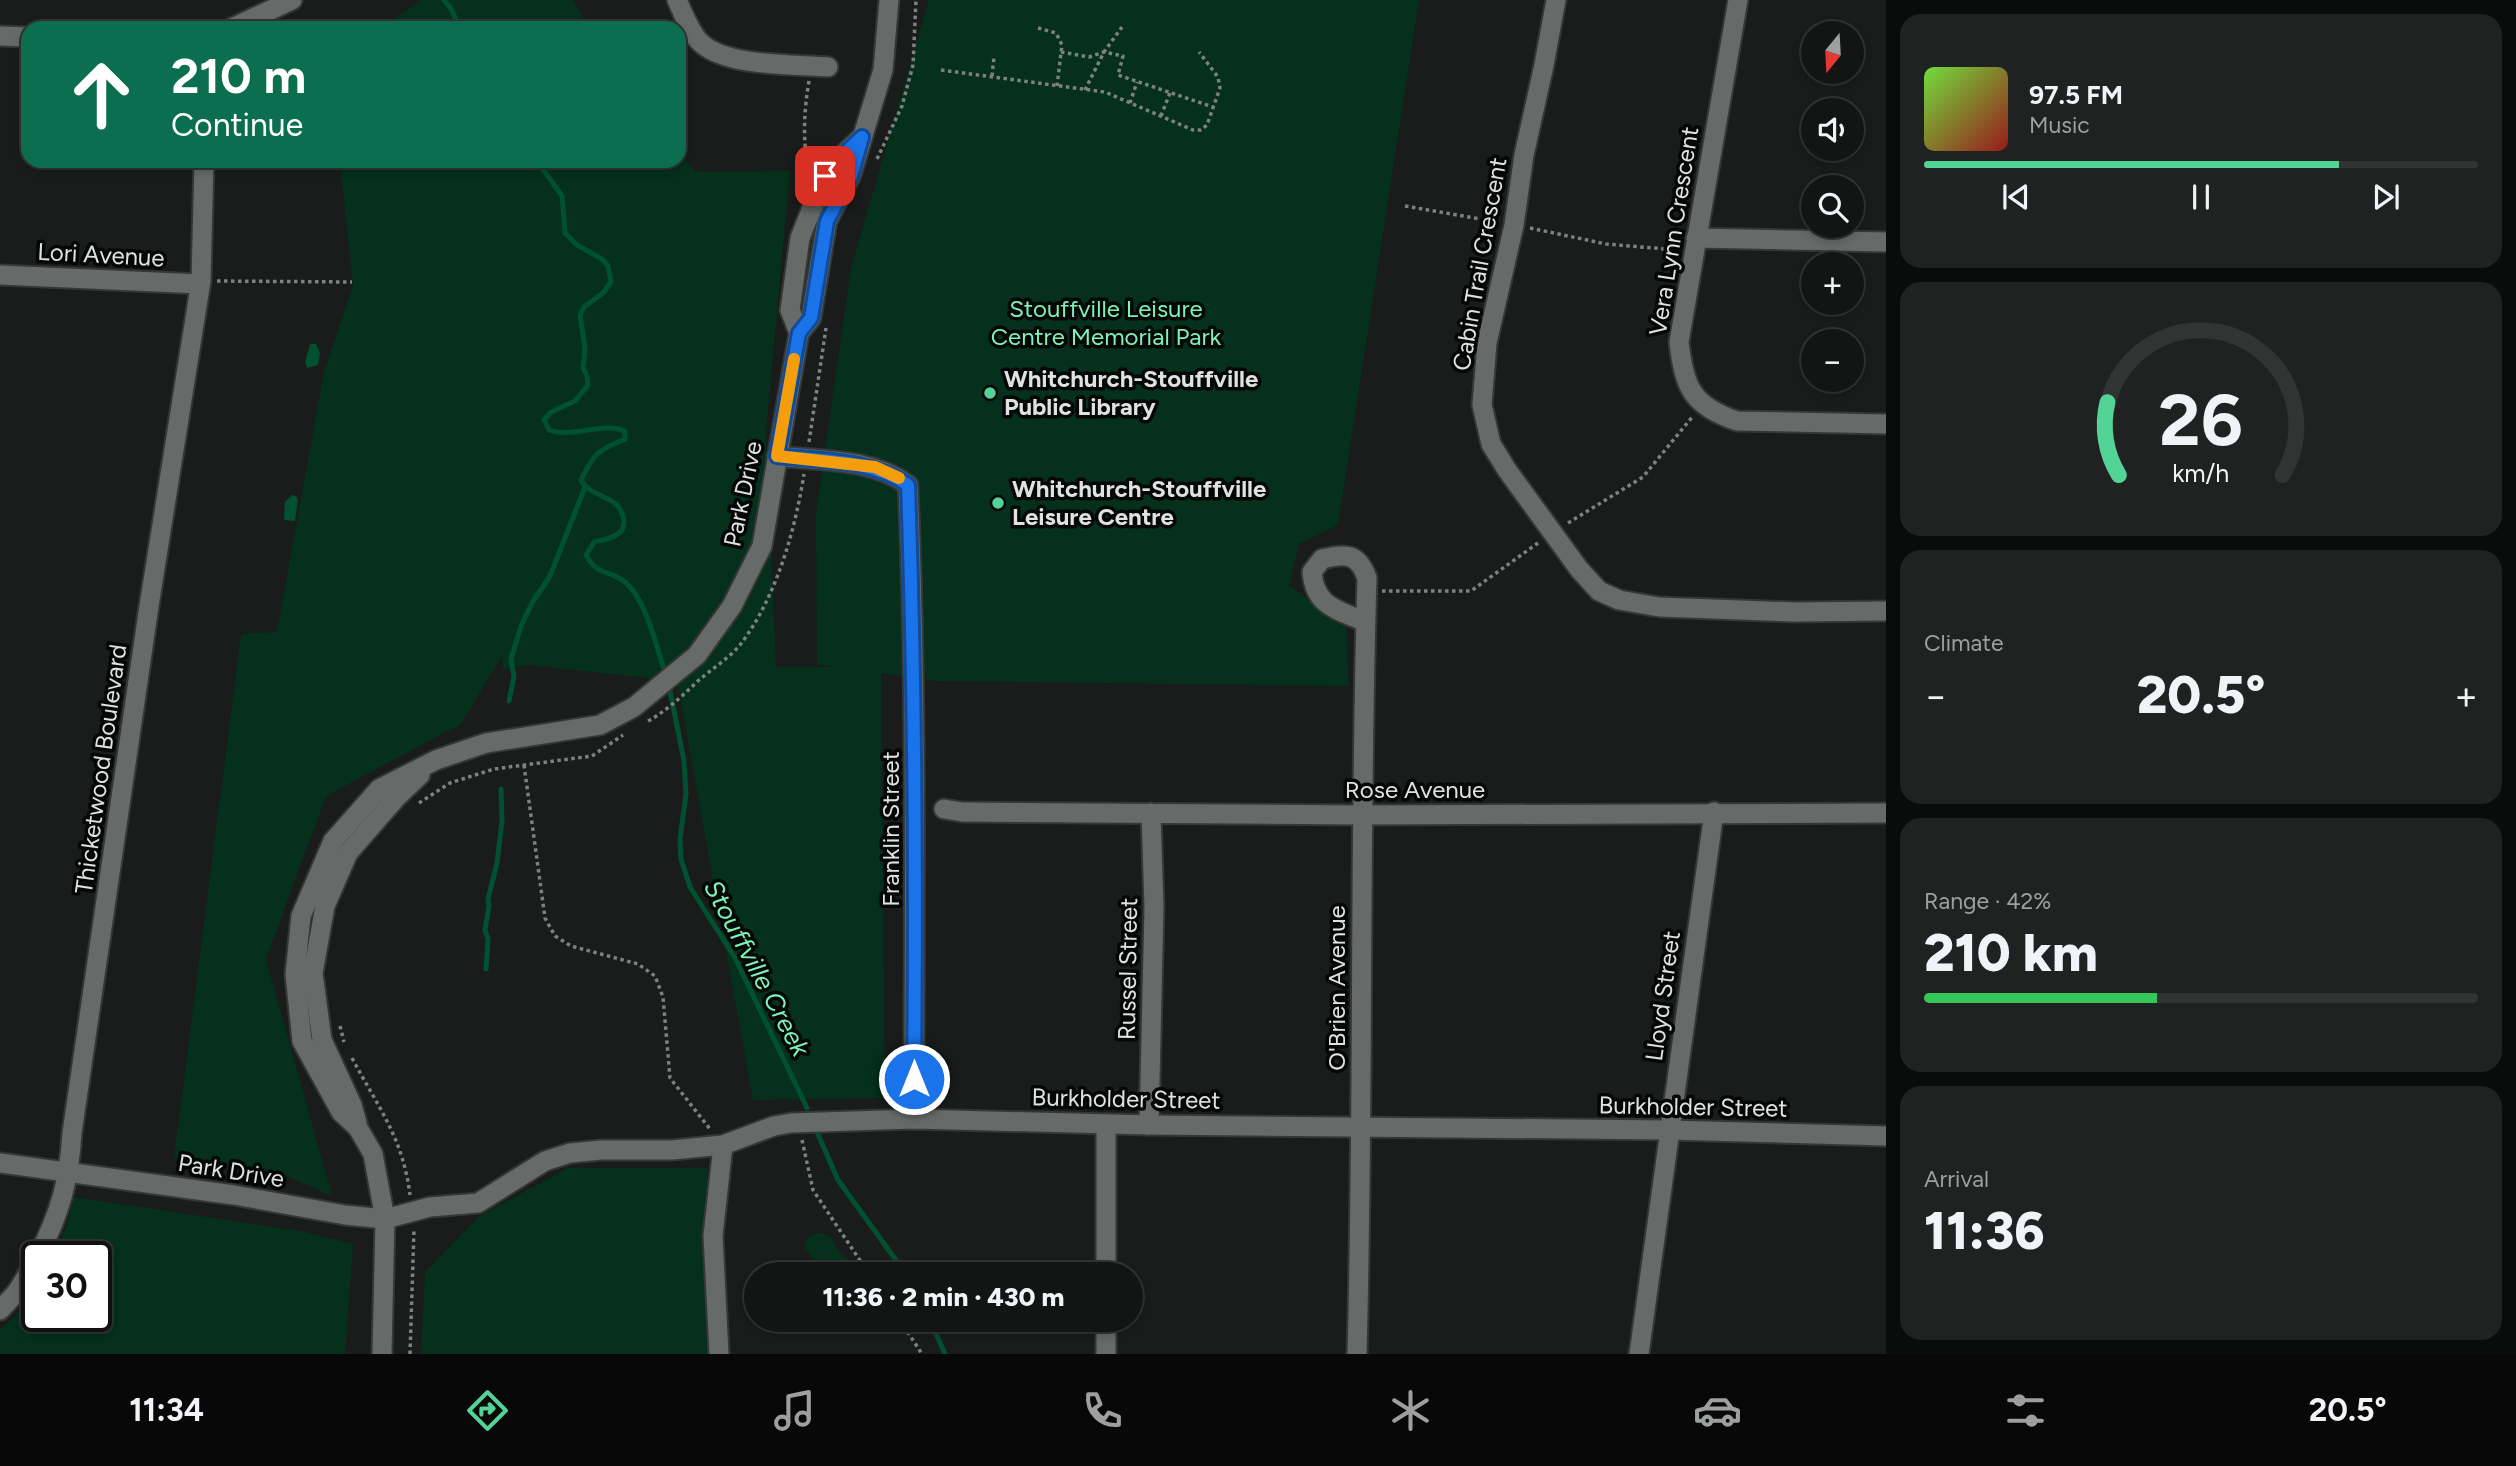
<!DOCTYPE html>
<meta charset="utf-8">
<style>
body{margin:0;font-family:Figtree,sans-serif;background:#202222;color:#f1f3f6;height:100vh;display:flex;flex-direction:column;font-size:26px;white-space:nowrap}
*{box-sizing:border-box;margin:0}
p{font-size:23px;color:#9d9fa0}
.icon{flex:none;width:38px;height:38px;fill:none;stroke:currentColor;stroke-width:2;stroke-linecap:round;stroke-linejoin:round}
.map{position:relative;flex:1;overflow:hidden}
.sheet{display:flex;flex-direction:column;gap:14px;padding:14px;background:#0a0c0b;width:630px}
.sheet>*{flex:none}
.banner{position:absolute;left:21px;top:21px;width:665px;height:147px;border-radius:21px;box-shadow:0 4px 10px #0003,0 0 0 2px #323434;background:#0b6e4f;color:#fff;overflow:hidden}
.needle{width:46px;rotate:198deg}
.fabs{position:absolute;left:1801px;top:21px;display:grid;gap:14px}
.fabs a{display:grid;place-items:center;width:63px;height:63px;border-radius:50%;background:#131514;box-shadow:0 4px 10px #0003,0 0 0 2px #323434;font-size:35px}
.speed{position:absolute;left:21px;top:1241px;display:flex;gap:14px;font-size:35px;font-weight:700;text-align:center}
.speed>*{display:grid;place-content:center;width:91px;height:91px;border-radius:50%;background:#131514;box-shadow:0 4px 10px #0003,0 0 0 2px #323434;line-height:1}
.speed .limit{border:4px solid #111;border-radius:10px;background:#fff;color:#111}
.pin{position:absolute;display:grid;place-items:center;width:60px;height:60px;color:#fff;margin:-30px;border-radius:14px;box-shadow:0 4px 10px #0006}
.me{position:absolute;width:77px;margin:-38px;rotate:0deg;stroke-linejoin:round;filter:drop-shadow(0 0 5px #0008)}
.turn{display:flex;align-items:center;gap:24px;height:147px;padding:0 35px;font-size:32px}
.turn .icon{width:91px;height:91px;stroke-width:2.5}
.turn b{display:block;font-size:49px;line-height:60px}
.big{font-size:52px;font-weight:800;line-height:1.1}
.sheet .card{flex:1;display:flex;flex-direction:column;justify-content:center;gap:10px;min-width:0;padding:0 24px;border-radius:21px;background:#202222}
.sheet .dial{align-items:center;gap:0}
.dial svg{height:182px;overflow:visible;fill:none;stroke:#323434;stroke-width:7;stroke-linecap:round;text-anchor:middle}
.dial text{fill:#f1f3f6;stroke:none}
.song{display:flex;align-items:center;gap:21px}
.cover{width:84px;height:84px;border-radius:10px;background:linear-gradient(135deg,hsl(100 70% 55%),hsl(0 70% 35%))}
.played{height:7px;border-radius:4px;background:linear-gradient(90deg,#53d396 75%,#323434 75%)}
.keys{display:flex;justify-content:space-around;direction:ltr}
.heat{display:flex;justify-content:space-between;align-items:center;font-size:38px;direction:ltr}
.charge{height:10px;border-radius:5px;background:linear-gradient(90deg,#34c759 42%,#323434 0)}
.trip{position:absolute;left:744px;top:1262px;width:399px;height:70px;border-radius:35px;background:#131514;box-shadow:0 4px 10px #0003,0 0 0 2px #323434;font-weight:800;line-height:70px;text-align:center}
.tabs{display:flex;height:112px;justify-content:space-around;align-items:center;background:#080808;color:#9d9fa0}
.tabs .icon{width:49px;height:49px}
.tabs .selected{color:#53d396}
.tabs b{font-size:32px;color:#f1f3f6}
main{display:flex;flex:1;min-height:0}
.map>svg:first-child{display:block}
.green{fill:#04301d}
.water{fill:#005131}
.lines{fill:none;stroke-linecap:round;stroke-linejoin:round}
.stream{stroke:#005131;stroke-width:5}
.minor-casing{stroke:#353735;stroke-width:23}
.path{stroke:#7e817f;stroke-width:3.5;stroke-dasharray:3.5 3.5;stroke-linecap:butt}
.minor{stroke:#666a68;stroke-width:19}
.route-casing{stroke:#114b97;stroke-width:18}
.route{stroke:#1a73e8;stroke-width:12}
.slow{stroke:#f59e0b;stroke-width:12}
.poi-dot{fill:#53d396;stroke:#050606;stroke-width:2.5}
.labels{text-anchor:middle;stroke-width:7;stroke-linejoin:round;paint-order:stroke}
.street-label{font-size:24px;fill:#e0e2e1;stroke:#050606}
.park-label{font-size:24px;fill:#7bf4b6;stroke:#050606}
.poi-label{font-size:24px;font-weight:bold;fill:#e0e2e1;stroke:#050606;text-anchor:start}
.water-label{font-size:26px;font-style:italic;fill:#7bf4b7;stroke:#050606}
</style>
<main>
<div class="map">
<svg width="1886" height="1354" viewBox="0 0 1886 1354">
<rect width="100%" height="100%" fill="#191c1a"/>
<g class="green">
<polygon points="421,0 573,0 589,28 382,28"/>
<polygon points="929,0 1419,0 1338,525 1299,544 1289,585 1346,627 1349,686 935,681 881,673 885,1098 753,1100 674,664 670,664 657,679 529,665 503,669 502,656 461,724 326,796 266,959 332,1196 280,1173 174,1158 241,634 277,632 324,372 353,286 340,161 679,161 679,155 696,172 790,171 766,432 776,667 835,667 817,664 816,514 851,268"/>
<polygon points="568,1168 707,1168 707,1354 421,1354 425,1272 481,1215"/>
<polygon points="74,1197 301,1231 353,1244 345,1354 0,1354 0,1330 37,1295 37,1316 96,1316 96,1256 54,1256 67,1225"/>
<polygon points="819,1232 832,1238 838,1251 850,1261 855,1274 824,1274 805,1248 807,1237"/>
</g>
<g class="water">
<polygon points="310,344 316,344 320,353 318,365 307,368 305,363"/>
<polygon points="292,495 296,496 298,500 295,521 284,520 285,502"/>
</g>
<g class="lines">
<g class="stream">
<path d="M444 0C452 8 456 17 458 28"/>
<path d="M537 161 562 196 565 233 577 245 602 259 608 266 611 282 603 293 584 307 580 315 585 348 583 368 587 376 588 385 575 401 551 412 544 420 549 430C573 439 601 421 625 431V439C598 450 593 454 581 480 592 500 620 493 624 521 625 537 606 539 594 542L586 555C597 576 610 570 625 582 647 600 657 650 666 676"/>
<polyline points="669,686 684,761 686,794 680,839 681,859 690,887 735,958 807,1108"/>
<polyline points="509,701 514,677 511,659 521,626 532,603 550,576 585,487"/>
<polyline points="486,969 488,939 485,930 489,906 488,899 497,863 502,821 501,789"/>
<polyline points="817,1132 838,1180 906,1274"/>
<polyline points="930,1320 945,1354"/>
</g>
<g class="minor-casing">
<g id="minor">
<path d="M677 0C683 13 690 33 701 43 727 67 793 64 828 67"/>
<polyline points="1556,0 1544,65 1524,155 1514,225 1487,343 1482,405 1491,444 1507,470 1579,569 1599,591 1619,600 1659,607 1795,612 1886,611"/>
<path d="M1738 0 1679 342C1684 387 1692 406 1737 421L1886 424"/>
<polyline points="232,28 292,0"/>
<polyline points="0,36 28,37"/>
<polyline points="1696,238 1886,242"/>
<polyline points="0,275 200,284"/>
<polyline points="799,333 790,310 800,238 827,170 861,138"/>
<path d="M777 456C820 461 872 458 908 485 917 697 914 908 914 1119"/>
<polyline points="944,809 962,812 1362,815 1886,813"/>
<polyline points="357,1123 352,1105 322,1040 313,973 325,906 348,853 396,798 420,775"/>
<polyline points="1149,1125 1154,907 1151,813"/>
<polyline points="0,1163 234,1195 345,1215 385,1219 430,1207 478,1203 545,1161 570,1153 601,1150 672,1150 723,1145 774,1126 791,1123 914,1119 1149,1125 1668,1130 1886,1136"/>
<path d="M38 1256C60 1213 69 1182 72 1133L149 606 201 281 204 161"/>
<polyline points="1106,1274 1106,1124"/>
<polyline points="0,1310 17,1292 37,1259"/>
<polyline points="382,1354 385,1219 373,1154 358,1128 341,1112 302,1041 295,974 301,916 333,841 379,789 436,760 486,743 600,725 634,707 697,655 732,606 762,546 799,333 811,318 827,221 851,175 883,70 889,0"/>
<polyline points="719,1354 713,1236 723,1145"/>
<polyline points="1106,1354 1106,1320"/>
<path d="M1357 1354C1364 1095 1359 837 1367 578 1358 553 1346 553 1322 559L1312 572C1315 607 1337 609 1365 622"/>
<polyline points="1639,1354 1714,812"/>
</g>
</g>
<g class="path">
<polyline points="1038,28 1056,33 1062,45 1057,86"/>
<polyline points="1061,52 1089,57 1104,52 1123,56 1118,75 1213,107"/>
<polyline points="941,70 1105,92 1193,130 1201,130 1207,125 1220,88 1218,77 1199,52"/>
<polyline points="992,76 994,57"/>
<path d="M809 81C804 110 803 135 807 164L809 167"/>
<polyline points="1085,90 1104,52 1122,27"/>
<polyline points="1130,103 1137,82"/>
<polyline points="1161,116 1170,93"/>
<polyline points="877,159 902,106 913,65 916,0"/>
<polyline points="1405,206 1498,222"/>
<polyline points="1530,228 1606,244 1677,250"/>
<polyline points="217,281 352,282"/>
<polyline points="809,442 826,328"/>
<polyline points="1568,523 1643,477 1693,416"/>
<polyline points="1382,591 1471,591 1538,543"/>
<path d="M648 721C668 710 683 695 699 680 712 669 729 658 740 645 776 598 795 531 804 474"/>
<polyline points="524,765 545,918 555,936 571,946 638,964 655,976 663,997 670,1078 710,1129"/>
<polyline points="419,803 450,783 494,769 592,756 623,735"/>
<polyline points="340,1026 344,1042"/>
<path d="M352 1058C378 1107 403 1138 410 1195"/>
<polyline points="802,1140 813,1190 869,1274"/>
<polyline points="900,1320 922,1354"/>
<polyline points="410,1354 414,1230"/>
</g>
<use href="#minor" class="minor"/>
</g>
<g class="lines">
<g class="route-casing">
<path id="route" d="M825 176 827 170 862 137 851 176 827 221 811 318 799 333 777 456C820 461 872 459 908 485 915 683 916 881 914 1079"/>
</g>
<use href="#route" class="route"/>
<polyline class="slow" points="794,359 777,456 875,467 899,478"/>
</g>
<g class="poi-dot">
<circle cx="990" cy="393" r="7"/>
<circle cx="998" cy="503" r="7"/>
</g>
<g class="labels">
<g class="street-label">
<text transform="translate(1674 231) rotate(-81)" y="8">Vera Lynn Crescent</text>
<text transform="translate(101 255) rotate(3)" y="8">Lori Avenue</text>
<text transform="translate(1480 264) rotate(-80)" y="8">Cabin Trail Crescent</text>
<text transform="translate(743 494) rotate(-78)" y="8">Park Drive</text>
<text transform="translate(101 769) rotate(-82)" y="8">Thicketwood Boulevard</text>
<text x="1415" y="798">Rose Avenue</text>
<text transform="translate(891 829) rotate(-90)" y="8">Franklin Street</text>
<text transform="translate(1128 969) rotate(-89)" y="8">Russel Street</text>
<text transform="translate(1337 988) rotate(-90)" y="8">O'Brien Avenue</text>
<text transform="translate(1663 996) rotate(-82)" y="8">Lloyd Street</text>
<text transform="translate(1126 1099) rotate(1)" y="8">Burkholder Street</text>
<text transform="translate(1693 1107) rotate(1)" y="8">Burkholder Street</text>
<text transform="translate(231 1171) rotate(9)" y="8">Park Drive</text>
</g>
<g class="park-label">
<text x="1106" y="317">Stouffville Leisure<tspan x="1106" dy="28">Centre Memorial Park</tspan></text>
</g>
<g class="poi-label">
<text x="1004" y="387">Whitchurch-Stouffville<tspan x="1004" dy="28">Public Library</tspan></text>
<text x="1012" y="497">Whitchurch-Stouffville<tspan x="1012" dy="28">Leisure Centre</tspan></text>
</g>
<g class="water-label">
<text transform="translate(757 968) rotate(62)" y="9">Stouffville Creek</text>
</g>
</g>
</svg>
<div class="fabs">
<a><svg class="needle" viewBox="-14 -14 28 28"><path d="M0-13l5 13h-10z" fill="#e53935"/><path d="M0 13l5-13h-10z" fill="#9d9fa0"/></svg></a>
<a><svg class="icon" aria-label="sound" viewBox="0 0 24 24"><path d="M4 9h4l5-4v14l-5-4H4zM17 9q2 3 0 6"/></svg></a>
<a><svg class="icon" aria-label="search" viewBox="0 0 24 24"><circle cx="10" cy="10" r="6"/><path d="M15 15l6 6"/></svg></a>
<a>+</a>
<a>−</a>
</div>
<div class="speed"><div class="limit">30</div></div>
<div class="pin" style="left:825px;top:176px;background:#d93025"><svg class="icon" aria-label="arrive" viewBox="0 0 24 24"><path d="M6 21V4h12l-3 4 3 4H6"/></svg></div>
<svg class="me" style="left:914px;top:1079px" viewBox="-20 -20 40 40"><circle r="17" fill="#1a73e8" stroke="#fff" stroke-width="3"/><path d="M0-11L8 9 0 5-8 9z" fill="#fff"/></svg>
<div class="trip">11:36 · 2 min · 430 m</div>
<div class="banner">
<div class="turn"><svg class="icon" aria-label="ahead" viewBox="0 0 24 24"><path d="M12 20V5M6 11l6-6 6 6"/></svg><div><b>210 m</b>Continue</div></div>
</div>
</div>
<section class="sheet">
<div class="card">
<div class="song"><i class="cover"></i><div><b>97.5 FM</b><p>Music</p></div></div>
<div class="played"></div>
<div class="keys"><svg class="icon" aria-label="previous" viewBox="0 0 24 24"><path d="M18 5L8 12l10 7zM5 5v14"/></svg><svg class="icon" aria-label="pause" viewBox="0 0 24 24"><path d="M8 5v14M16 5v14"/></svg><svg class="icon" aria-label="next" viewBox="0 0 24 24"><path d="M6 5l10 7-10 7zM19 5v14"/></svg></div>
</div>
<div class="card dial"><svg viewBox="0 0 100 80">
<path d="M14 69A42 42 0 1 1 86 69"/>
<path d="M14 69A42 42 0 0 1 9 37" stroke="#53d396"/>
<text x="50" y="56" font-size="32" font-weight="700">26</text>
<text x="50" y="72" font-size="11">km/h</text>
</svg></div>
<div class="card"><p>Climate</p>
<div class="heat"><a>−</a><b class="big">20.5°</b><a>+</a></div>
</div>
<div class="card"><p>Range · 42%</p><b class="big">210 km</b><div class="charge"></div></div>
<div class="card"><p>Arrival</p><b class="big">11:36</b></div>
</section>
</main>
<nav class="tabs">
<b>11:34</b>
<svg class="icon selected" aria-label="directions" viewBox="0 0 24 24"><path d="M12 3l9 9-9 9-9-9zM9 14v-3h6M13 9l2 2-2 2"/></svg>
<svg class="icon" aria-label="music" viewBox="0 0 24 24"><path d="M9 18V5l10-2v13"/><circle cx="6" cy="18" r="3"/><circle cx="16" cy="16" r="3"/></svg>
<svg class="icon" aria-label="phone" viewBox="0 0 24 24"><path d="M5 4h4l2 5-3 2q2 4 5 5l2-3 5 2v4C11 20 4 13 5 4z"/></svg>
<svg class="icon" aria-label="climate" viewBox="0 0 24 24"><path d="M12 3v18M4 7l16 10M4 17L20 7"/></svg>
<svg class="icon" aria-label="car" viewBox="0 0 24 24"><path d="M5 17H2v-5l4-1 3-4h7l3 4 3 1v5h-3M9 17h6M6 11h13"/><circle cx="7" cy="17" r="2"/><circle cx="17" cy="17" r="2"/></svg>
<svg class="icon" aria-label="filters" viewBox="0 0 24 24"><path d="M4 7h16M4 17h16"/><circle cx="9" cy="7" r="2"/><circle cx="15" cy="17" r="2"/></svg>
<b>20.5°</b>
</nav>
